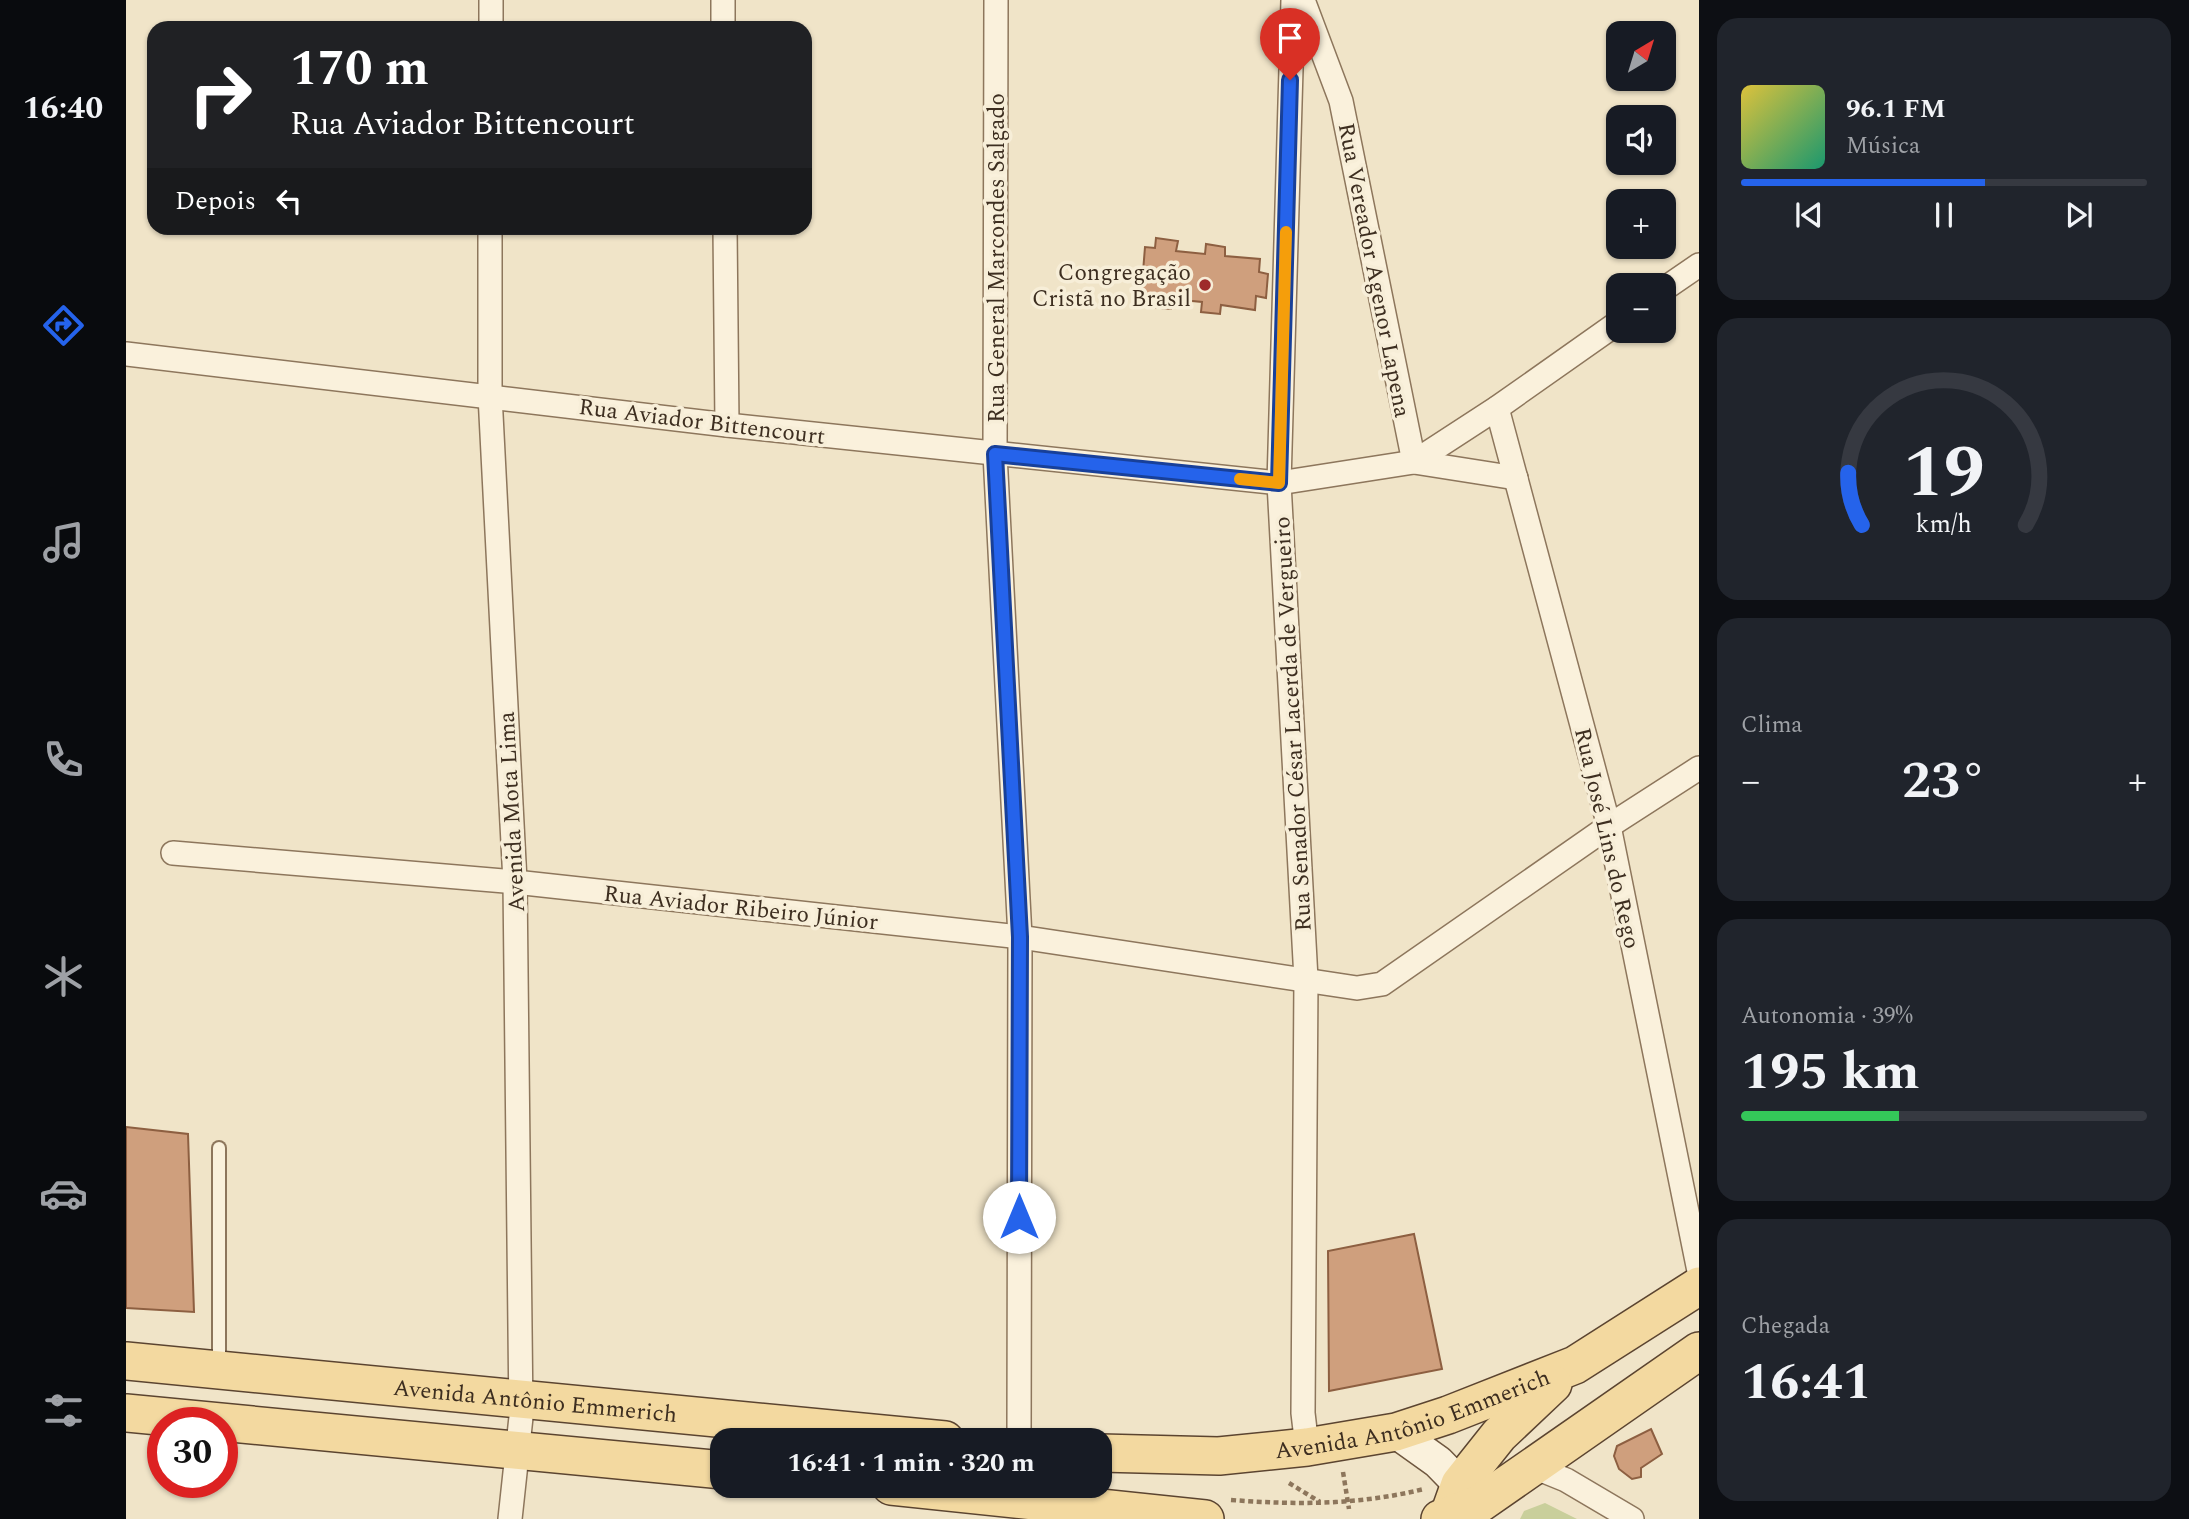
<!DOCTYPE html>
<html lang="pt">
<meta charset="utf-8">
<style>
body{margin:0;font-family:Spectral,serif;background:#20242c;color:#f1f3f6;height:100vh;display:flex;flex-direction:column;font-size:26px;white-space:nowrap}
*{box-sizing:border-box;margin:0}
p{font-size:23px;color:#9ea1a6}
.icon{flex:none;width:38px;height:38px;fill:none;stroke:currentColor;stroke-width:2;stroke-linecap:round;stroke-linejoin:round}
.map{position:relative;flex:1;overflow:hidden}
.drawer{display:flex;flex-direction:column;gap:18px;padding:18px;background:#0d0f14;width:490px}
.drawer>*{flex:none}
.hud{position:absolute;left:21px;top:21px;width:665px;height:214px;border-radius:21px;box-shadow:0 2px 5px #0004;background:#202124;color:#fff;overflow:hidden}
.needle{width:46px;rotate:38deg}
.controls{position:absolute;left:1480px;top:21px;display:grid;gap:14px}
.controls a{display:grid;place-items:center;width:70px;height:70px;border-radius:14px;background:#171b24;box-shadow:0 2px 5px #0004;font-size:35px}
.speed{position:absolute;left:21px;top:1407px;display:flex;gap:14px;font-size:35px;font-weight:700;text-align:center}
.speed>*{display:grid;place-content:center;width:91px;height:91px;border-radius:50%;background:#171b24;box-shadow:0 2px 5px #0004;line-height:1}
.speed .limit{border:10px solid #d22;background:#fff;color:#111}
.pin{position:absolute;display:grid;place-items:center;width:60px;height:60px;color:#fff;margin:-72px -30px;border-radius:50% 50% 50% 0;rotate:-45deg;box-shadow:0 0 7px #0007}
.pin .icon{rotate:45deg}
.me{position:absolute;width:77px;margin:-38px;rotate:0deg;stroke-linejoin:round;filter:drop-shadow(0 0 5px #0008)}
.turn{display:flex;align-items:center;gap:24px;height:147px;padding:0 28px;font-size:32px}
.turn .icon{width:91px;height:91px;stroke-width:2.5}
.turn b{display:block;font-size:49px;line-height:60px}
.then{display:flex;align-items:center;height:66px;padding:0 28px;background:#0003;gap:14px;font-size:26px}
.big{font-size:52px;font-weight:700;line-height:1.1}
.drawer .widget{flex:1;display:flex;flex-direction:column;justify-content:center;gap:10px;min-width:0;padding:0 24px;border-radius:21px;background:#20242c}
.drawer .dial{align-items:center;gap:0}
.dial svg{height:182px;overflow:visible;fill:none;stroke:#363941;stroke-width:7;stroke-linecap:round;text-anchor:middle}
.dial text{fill:#f1f3f6;stroke:none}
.song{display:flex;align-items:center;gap:21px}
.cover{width:84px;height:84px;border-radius:10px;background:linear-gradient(135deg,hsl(50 70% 55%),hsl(160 70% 35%))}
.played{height:7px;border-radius:4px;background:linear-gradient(90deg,#2563eb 60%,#363941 60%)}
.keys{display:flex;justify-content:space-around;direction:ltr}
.heat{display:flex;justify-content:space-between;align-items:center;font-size:38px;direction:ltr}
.charge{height:10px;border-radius:5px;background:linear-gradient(90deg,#34c759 39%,#363941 0)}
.trip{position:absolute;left:584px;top:1428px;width:402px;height:70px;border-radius:21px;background:#171b24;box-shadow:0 2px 5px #0004;font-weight:700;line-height:70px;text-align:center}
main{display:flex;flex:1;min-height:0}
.dock{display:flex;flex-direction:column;width:126px;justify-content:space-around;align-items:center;background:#090b0e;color:#9ea1a6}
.dock .icon{width:49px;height:49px}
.dock .on{color:#2563eb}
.dock b{font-size:32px;color:#f1f3f6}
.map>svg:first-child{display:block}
.green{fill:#c9cf9b}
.building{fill:#cf9f7d;stroke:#8d5f41;stroke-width:2}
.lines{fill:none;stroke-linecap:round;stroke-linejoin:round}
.lane-casing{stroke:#8d765c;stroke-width:16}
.street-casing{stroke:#8d765c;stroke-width:26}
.secondary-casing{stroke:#6f573f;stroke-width:35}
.primary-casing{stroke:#5b4430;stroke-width:40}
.path{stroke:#8d765c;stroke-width:4.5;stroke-dasharray:5 3.5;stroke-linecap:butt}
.lane{stroke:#faf1dc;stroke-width:12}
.street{stroke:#faf1dc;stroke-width:23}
.secondary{stroke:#faf1dc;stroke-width:32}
.primary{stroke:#f3d9a0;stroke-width:37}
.route-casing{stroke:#184099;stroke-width:18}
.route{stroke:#2563eb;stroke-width:12}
.slow{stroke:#f59e0b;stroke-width:12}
.poi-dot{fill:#9e2a2b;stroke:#f7eed8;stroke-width:2.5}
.labels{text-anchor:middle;stroke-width:7;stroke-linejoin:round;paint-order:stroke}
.street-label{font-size:23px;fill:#3d2e20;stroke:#f7eed8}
.poi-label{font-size:23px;fill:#3d2e20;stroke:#f7eed8;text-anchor:end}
</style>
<main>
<nav class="dock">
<b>16:40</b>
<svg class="icon on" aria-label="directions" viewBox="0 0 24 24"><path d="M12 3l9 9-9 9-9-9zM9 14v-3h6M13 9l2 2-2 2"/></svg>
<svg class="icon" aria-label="music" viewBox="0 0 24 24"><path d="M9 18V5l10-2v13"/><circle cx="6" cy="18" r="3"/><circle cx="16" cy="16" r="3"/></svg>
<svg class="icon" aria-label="phone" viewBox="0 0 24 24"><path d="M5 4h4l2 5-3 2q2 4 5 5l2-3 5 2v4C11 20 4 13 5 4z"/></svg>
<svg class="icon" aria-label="climate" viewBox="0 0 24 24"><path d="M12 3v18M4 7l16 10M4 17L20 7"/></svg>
<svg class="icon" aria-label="car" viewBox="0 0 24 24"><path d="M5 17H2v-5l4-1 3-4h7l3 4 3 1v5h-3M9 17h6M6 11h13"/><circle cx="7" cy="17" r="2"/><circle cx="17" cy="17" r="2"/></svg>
<svg class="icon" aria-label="filters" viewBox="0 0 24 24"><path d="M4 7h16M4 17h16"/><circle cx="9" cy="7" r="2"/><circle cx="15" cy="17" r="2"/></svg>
</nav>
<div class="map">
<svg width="1573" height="1519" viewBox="0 0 1573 1519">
<rect width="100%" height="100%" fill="#f0e4c8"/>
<polygon class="green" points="1419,1503 1451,1519 1394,1519 1398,1511"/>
<g class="building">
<polygon points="1030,238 1052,241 1050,251 1079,254 1080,244 1099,247 1099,256 1134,259 1133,272 1142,274 1140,298 1130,296 1129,310 1095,305 1094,314 1075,312 1076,302 1046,299 1045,309 1025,307 1025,298 1015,297 1019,247 1029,248"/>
<polygon points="0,1127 62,1134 68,1312 0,1308"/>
<polygon points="1288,1234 1316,1369 1203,1391 1202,1251"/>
<polygon points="1525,1429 1536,1454 1515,1468 1515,1477 1506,1479 1493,1469 1488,1456 1491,1446"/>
</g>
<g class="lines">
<g class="lane-casing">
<polyline id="lane" points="93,1366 93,1148"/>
</g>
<g class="street-casing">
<g id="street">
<polyline points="597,0 597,28"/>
<polyline points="870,0 869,454 894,937 893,1440"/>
<polyline points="1167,0 1153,483 1180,979 1177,1413 1181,1447"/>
<polyline points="1177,0 1215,101 1288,462 1390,478"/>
<polyline points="365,28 365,0"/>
<polyline points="364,228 364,395 389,882 395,1417 384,1519"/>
<polyline points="599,228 601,425"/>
<polyline points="1538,289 1573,265"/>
<polyline points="0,354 601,425 1153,483 1288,462 1371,408 1493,322"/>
<polyline points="1371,408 1483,826 1573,1271"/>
<polyline points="47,853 389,882 894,937 1231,988 1256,984 1483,826 1573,768"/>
<polyline points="1408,1467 1440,1480 1506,1519"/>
</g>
</g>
<g class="secondary-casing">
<polyline id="secondary" points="1270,1432 1312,1462 1351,1502"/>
</g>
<g class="primary-casing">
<g id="primary">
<path id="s1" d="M0 1361 819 1440"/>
<polyline points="0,1413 597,1470"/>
<path id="s2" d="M975 1453 1093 1456 1181 1447 1270 1432 1322 1415 1449 1365 1573 1286"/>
<polyline points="765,1486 1079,1519"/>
<polyline points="1323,1515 1334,1484 1373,1435 1427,1384"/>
<polyline points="1314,1519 1353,1504 1573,1351"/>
</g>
</g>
<g class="path">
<polyline points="1217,1472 1223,1509"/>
<polyline points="1163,1483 1194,1502"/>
<path d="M1105 1500C1172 1505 1233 1505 1298 1489"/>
</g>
<use href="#lane" class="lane"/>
<use href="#street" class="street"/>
<use href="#secondary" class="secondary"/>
<use href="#primary" class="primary"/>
</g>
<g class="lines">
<g class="route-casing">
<polyline id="route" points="893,1217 894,937 869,454 1153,483 1164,80"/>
</g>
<use href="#route" class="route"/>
<polyline class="slow" points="1114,479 1153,483 1160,232"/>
</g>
<circle class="poi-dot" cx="1079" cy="285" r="7"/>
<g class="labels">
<g class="street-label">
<text transform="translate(870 258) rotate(-90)" y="8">Rua General Marcondes Salgado</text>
<text transform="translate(1249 270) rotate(79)" y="8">Rua Vereador Agenor Lapena</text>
<text transform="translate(576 421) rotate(7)" y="8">Rua Aviador Bittencourt</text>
<text transform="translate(1166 724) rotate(-93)" y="8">Rua Senador César Lacerda de Vergueiro</text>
<text transform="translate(385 812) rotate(-93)" y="8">Avenida Mota Lima</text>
<text transform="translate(1482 838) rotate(77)" y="8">Rua José Lins do Rego</text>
<text transform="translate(615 907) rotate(6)" y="8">Rua Aviador Ribeiro Júnior</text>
<text dy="8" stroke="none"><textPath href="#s1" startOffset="411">Avenida Antônio Emmerich</textPath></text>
<text dy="8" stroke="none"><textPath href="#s2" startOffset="317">Avenida Antônio Emmerich</textPath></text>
</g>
<g class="poi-label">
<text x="1065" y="280">Congregação<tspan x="1065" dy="26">Cristã no Brasil</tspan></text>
</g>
</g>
</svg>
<div class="controls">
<a><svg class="needle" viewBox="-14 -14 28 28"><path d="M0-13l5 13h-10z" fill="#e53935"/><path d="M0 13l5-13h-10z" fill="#9ea1a6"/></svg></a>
<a><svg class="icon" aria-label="sound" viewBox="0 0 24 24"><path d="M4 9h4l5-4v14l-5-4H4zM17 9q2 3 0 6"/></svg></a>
<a>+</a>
<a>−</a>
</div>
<div class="speed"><div class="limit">30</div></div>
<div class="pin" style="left:1164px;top:80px;background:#d93025"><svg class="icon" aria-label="arrive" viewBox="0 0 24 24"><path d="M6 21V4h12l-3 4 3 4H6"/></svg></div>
<svg class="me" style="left:893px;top:1217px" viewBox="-20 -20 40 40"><circle r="19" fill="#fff"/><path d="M0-13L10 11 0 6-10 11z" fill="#2563eb"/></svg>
<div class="trip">16:41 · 1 min · 320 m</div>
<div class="hud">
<div class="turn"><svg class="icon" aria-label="right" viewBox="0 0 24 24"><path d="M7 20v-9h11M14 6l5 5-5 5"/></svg><div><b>170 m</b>Rua Aviador Bittencourt</div></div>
<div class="then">Depois<svg class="icon" aria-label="left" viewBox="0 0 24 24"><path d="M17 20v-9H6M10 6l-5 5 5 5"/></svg></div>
</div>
</div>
<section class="drawer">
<div class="widget">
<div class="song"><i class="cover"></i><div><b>96.1 FM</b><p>Música</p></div></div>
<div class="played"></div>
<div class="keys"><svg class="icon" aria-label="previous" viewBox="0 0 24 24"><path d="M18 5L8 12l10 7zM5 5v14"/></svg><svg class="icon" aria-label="pause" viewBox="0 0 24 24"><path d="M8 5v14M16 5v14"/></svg><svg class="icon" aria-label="next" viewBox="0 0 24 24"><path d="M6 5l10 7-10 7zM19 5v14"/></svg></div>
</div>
<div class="widget dial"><svg viewBox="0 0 100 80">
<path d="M14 69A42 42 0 1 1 86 69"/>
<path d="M14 69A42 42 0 0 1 8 46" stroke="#2563eb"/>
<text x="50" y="56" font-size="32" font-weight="700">19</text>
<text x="50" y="72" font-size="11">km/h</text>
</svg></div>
<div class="widget"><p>Clima</p>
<div class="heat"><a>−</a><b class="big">23°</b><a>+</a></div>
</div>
<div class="widget"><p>Autonomia · 39%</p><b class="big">195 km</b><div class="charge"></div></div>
<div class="widget"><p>Chegada</p><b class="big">16:41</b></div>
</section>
</main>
